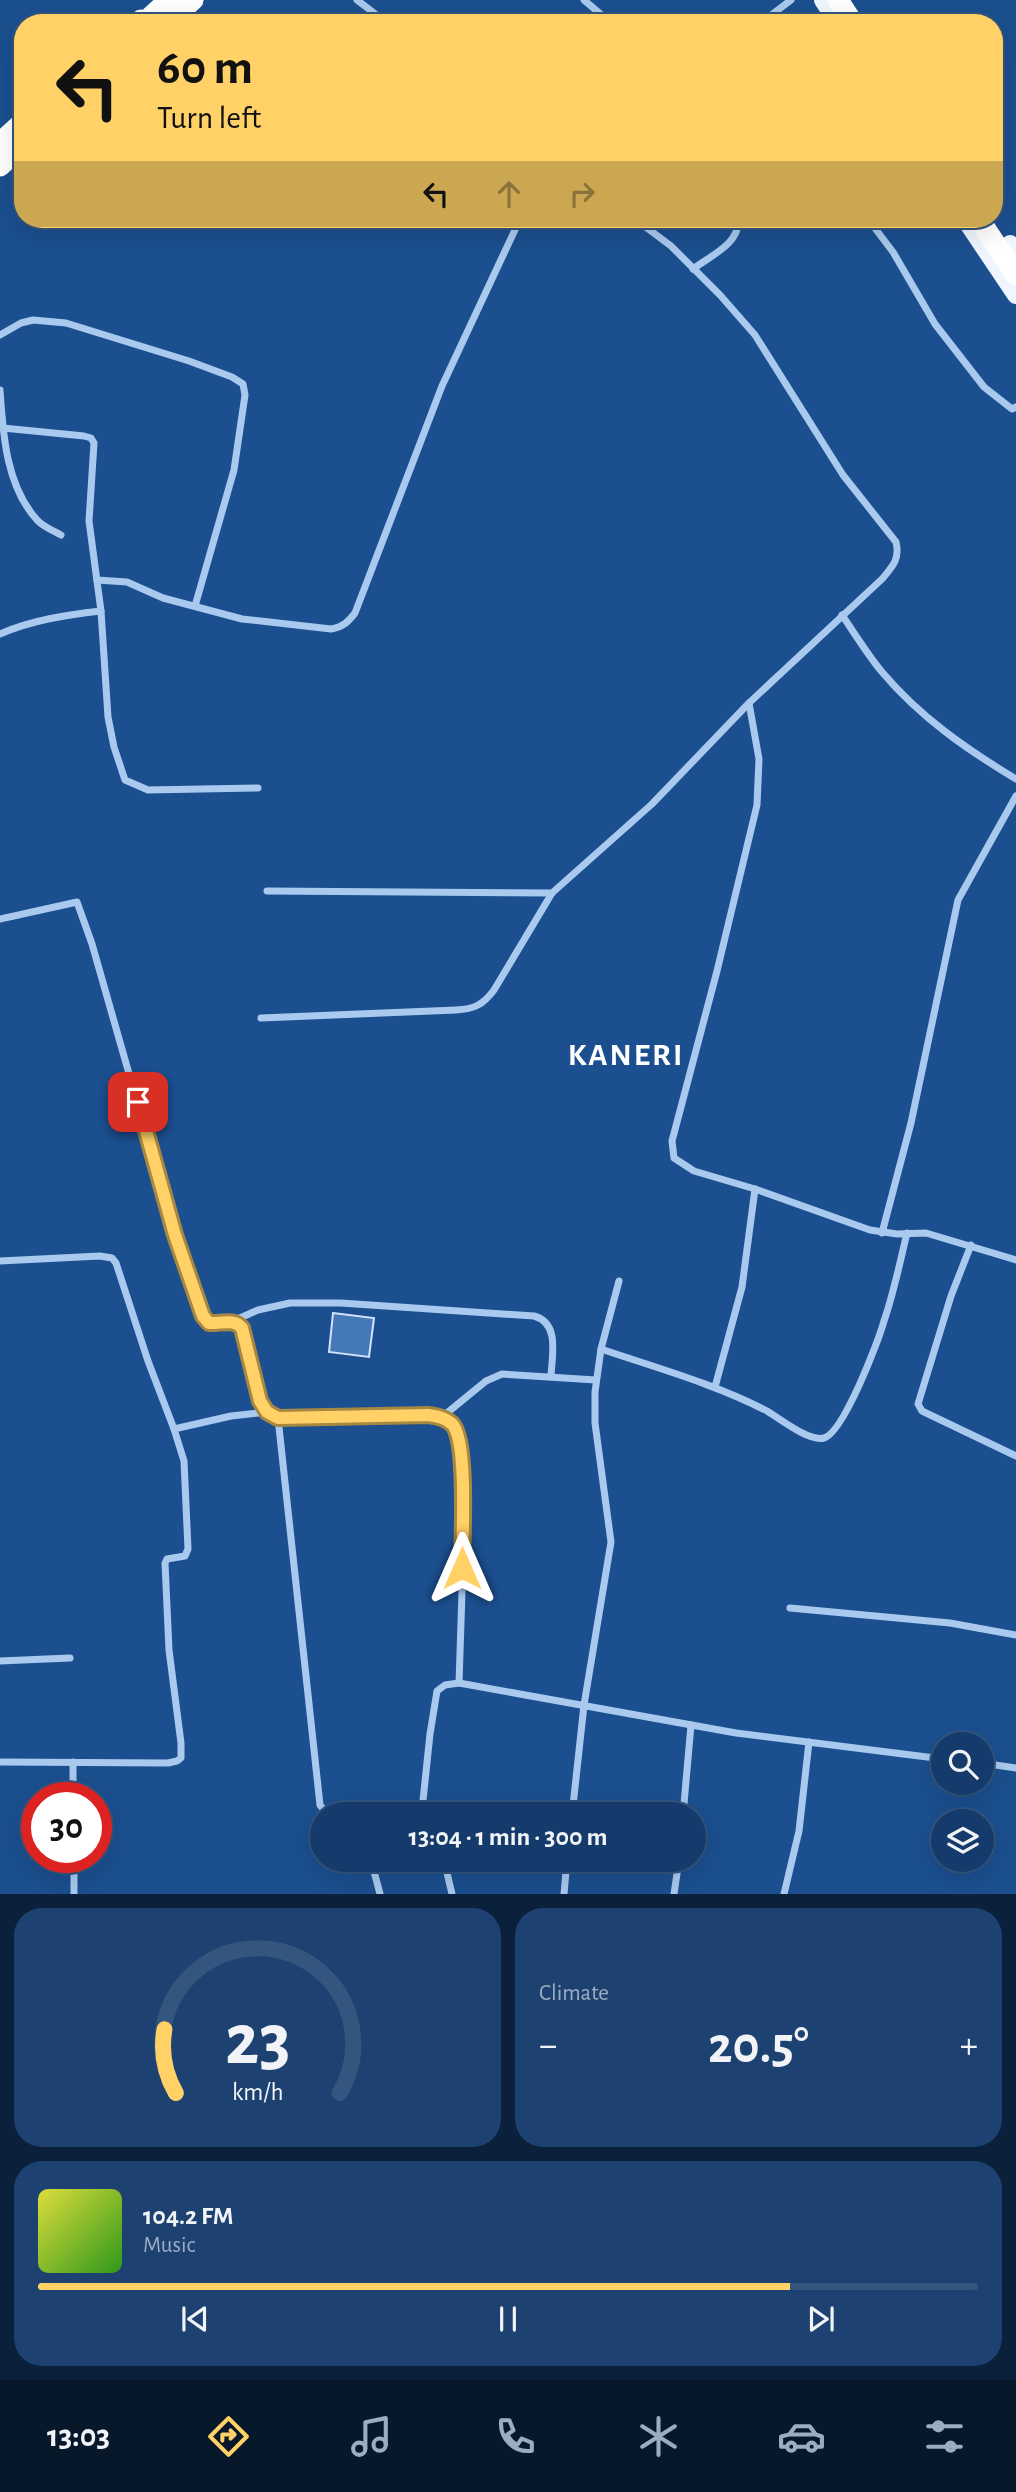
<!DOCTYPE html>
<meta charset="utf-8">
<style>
body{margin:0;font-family:"Alegreya Sans",sans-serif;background:#1d4271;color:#f1f3f6;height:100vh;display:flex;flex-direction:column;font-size:26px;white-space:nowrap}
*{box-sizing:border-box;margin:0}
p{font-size:23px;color:#9dadc1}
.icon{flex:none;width:38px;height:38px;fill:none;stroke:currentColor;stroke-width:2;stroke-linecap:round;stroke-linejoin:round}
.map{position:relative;height:1894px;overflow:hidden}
.details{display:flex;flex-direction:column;gap:14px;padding:14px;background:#0b203b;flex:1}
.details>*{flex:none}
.guide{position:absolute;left:14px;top:14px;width:989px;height:214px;border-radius:28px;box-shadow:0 7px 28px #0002,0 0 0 2px #33557e;background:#ffd166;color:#111;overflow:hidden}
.fabs{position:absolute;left:931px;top:1732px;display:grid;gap:14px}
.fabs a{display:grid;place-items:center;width:63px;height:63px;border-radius:50%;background:#143b6b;box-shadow:0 7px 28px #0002,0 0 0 2px #33557e;font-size:35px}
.speed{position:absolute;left:21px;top:1782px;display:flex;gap:14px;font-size:35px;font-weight:700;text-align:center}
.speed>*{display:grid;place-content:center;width:91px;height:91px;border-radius:50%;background:#143b6b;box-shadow:0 7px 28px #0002,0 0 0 2px #33557e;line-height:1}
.speed .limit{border:10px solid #d22;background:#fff;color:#111}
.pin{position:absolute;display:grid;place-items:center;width:60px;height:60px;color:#fff;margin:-30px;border-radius:14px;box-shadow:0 4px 10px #0006}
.me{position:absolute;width:77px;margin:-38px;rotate:0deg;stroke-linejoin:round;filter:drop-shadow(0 0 5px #0008)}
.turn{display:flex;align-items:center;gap:24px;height:147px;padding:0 28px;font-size:32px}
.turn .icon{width:91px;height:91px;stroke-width:2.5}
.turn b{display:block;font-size:49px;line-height:60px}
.lanes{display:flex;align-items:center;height:66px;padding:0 28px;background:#0003;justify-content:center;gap:35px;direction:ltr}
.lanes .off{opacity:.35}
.big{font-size:52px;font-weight:700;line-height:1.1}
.details .card{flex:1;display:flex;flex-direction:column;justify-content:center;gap:10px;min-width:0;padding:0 24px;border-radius:28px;background:#1d4271}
.details .dial{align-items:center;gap:0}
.dial svg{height:182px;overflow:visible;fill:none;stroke:#33557e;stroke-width:7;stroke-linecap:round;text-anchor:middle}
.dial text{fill:#f1f3f6;stroke:none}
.song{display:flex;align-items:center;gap:21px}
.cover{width:84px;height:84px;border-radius:10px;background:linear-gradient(135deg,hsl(60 70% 55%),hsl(110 70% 35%))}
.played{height:7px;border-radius:4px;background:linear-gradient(90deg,#ffd166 80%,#33557e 80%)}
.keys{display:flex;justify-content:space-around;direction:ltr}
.heat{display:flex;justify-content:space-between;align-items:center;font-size:38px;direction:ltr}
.details .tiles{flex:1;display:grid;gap:14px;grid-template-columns:1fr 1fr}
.card:last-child{grid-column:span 2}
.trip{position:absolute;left:310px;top:1802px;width:396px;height:70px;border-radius:35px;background:#143b6b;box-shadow:0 7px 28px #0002,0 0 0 2px #33557e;font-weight:700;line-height:70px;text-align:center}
.tab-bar{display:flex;height:112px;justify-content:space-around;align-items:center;background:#08182b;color:#9dadc1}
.tab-bar .icon{width:49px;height:49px}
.tab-bar .current{color:#ffd166}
.tab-bar b{font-size:32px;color:#f1f3f6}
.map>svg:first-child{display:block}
.building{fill:#4478b7;stroke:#cfe3fa;stroke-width:2}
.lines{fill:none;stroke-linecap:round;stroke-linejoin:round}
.street{stroke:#a9c9ee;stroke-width:7}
.primary{stroke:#f0f6ff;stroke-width:18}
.highway{stroke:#fff;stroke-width:21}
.route-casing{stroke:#a68842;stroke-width:18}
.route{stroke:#ffd166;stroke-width:12}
.labels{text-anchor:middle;stroke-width:7;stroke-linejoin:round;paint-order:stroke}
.district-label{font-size:32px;font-weight:bold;letter-spacing:2px;fill:#fff;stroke:#1b4f8f}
</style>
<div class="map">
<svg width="1016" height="1894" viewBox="0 0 1016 1894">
<rect width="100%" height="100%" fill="#1b4f8f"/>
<polygon class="building" points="333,1313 374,1318 369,1357 329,1352"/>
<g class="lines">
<g class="street">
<polyline points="357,0 387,23"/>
<polyline points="584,0 611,23"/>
<polyline points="761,23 791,0"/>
<path d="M635 219 671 246 720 295 755 335 843 475 896 542C900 559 893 566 882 579L749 703 759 759 757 805 717 971 672 1141 674 1158 694 1171 755 1189 870 1230 897 1234 926 1233 1016 1260"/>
<polyline points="868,219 893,252 935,324 984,387 1012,409 1016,407"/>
<path d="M693 269C710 256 741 243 738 219"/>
<polyline points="0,335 21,323 33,320 66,323 189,361 232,377 243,384 245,395 234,470 195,606"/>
<path d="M0 390C3 434 6 487 38 521 44 527 54 531 61 535"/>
<polyline points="3,428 84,436 91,438 94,443 89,521 101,611 108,717 114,747 125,780 148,790 258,788"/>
<path d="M97 580 127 582 163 598 242 619 331 629C343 627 348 622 355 613L442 386 520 219"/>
<path d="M842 615C855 634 867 654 882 672 920 717 966 749 1016 779"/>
<path d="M0 634C32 620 66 615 101 611"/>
<polyline points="267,891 552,893"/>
<path d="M0 919 77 902 92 944 175 1235 203 1316C214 1328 224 1320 238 1323L242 1328 260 1401 267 1412 278 1418 320 1805 328 1815"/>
<path d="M261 1018 456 1010C474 1009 483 1005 494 990L552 893 652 804 749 703"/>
<polyline points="882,1233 911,1123 958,900 1016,796"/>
<polyline points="971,1245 951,1296 918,1404 922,1411 1016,1456"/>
<polyline points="0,1261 100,1256 112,1258 116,1263 148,1361 174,1429 231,1416 267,1412"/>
<path d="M233 1321 258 1310 290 1303H341L534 1316C560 1323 552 1355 551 1376"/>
<path d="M601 1349C657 1368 715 1384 767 1411 780 1419 809 1442 824 1438 843 1433 878 1343 884 1321 894 1292 900 1262 907 1233"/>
<polyline points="715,1387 742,1287 755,1189"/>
<polyline points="442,1417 486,1381 502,1374 596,1380"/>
<path d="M278 1418 428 1414C446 1418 452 1424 460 1440L462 1592 459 1683 445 1685 437 1691 430 1734 422 1810 403 1815"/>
<polyline points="790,1608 950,1623 1016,1635"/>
<polyline points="0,1661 70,1658"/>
<polyline points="459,1683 736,1733 943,1759"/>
<polyline points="0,1762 168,1763 177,1761 181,1758 181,1743 169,1650 165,1563 167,1559 185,1556 188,1549 184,1461 174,1429"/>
<polyline points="73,1762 73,1797"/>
<polyline points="982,1763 1016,1768"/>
<polyline points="572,1815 584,1705 611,1542 595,1423 595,1392 601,1349 619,1281"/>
<polyline points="683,1815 691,1725"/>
<polyline points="74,1857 74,1894"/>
<polyline points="371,1860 380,1894"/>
<polyline points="444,1860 452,1894"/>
<polyline points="564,1894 567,1860"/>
<polyline points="674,1894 679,1860"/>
<polyline points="784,1894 799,1831 809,1742"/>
</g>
<g class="primary">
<polyline points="823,0 838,23"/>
<polyline points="965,219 1016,295"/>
<polyline points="1010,244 1016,250"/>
</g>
<g class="highway">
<polyline points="838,0 853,23"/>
<polyline points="138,23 141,20 146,21 169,0"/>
<polyline points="167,23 193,0"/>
<polyline points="0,143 23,122"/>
<polyline points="0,166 23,145"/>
<polyline points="979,219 1016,275"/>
</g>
</g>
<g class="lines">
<g class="route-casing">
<path id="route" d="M138 1102 175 1235 203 1316 209 1323C220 1324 234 1318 242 1328L260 1401 267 1412 278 1418 428 1415C437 1416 447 1418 453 1425 468 1444 462 1540 462 1568"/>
</g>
<use href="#route" class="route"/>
</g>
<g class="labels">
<g class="district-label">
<text x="626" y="1065">KANERI</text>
</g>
</g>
</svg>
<div class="fabs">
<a><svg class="icon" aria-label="search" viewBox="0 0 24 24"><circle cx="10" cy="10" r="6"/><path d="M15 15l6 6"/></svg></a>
<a><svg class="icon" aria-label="layers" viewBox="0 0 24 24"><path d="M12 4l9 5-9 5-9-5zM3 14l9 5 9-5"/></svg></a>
</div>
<div class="speed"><div class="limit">30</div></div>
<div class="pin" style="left:138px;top:1102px;background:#d93025"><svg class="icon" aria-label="arrive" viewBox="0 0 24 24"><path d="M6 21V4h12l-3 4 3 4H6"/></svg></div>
<svg class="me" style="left:462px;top:1568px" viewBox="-20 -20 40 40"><path d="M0-17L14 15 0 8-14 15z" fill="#ffd166" stroke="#fff" stroke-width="4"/></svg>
<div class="trip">13:04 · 1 min · 300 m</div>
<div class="guide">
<div class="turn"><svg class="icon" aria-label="left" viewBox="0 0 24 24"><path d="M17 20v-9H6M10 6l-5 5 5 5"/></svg><div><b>60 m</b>Turn left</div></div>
<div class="lanes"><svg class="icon" aria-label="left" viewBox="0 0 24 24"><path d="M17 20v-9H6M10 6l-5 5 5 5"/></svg><svg class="icon off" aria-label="ahead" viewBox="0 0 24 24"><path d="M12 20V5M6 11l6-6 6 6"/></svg><svg class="icon off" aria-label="right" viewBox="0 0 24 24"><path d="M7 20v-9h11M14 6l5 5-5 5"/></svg></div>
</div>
</div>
<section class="details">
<div class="tiles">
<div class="card dial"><svg viewBox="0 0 100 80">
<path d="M14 69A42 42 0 1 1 86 69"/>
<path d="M14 69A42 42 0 0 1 9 41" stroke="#ffd166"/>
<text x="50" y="56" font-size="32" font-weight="700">23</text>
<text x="50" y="72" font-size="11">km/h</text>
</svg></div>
<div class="card"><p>Climate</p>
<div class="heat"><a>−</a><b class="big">20.5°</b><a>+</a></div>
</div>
<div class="card">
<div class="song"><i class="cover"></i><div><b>104.2 FM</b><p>Music</p></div></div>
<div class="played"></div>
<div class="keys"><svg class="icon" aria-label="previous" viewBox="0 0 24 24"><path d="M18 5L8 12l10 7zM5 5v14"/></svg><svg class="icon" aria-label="pause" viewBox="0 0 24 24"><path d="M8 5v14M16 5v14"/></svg><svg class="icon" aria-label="next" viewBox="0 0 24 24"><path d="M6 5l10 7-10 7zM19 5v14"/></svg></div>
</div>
</div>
</section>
<nav class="tab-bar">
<b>13:03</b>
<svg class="icon current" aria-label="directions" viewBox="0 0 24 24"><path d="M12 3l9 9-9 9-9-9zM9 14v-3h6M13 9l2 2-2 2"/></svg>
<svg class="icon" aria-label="music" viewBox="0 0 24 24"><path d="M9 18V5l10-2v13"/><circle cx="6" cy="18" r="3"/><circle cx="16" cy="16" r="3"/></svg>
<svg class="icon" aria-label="phone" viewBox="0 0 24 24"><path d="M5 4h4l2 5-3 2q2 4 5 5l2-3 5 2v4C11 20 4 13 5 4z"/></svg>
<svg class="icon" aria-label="climate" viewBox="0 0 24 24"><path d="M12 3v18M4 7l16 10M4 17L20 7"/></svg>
<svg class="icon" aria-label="car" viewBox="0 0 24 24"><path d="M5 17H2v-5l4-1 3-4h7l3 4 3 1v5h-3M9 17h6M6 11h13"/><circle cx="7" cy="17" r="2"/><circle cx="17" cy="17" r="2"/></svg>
<svg class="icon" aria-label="filters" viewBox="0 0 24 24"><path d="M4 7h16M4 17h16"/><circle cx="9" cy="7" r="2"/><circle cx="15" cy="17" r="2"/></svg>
</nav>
